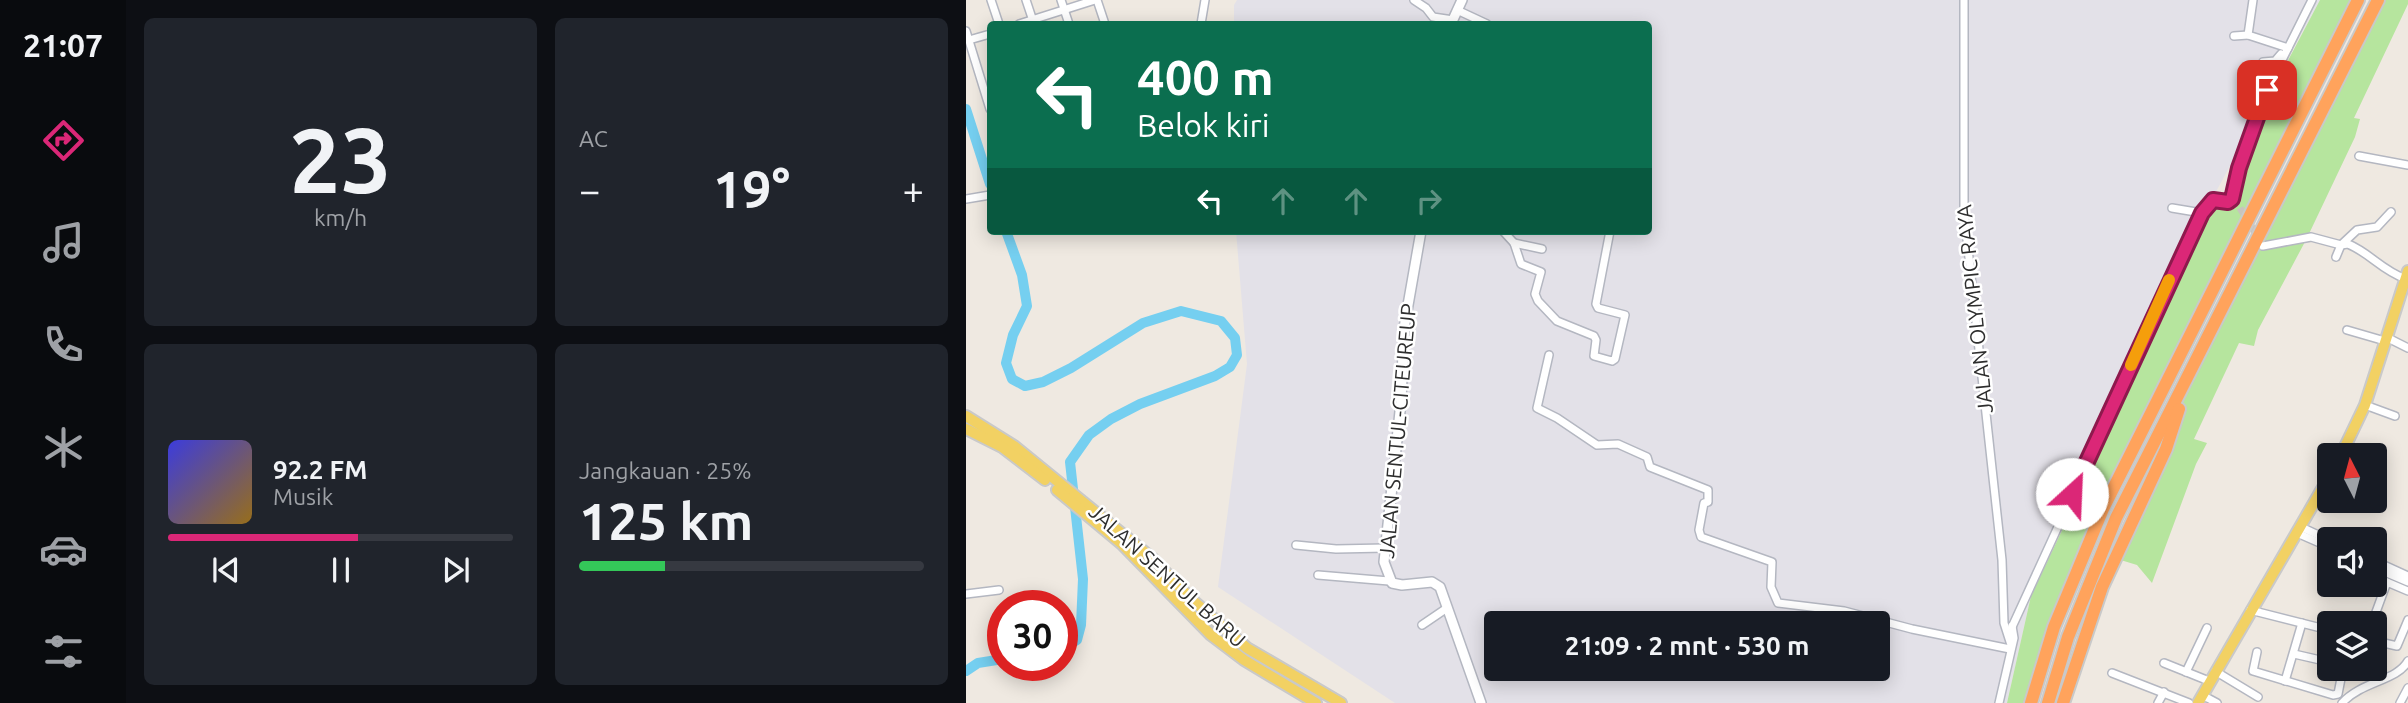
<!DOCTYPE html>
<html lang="id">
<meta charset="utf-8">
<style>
body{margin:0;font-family:Ubuntu,sans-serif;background:#20242c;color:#f1f3f6;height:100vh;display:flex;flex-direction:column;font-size:26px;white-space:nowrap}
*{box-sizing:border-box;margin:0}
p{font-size:23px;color:#9ea1a6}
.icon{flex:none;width:38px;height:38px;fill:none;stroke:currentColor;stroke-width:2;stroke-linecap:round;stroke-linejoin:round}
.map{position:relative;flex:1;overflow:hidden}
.panel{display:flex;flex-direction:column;gap:18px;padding:18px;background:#0d0f14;width:840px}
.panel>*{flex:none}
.hud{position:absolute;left:21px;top:21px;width:665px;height:214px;border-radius:7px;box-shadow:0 4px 18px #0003;background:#0b6e4f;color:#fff;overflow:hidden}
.needle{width:46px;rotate:354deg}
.controls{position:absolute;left:1351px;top:443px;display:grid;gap:14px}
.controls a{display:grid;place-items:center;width:70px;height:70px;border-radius:7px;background:#171b24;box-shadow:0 4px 18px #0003;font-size:35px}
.speed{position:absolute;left:21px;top:590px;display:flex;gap:14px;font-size:35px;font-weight:700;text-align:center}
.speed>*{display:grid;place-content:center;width:91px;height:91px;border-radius:50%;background:#171b24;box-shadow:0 4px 18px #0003;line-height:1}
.speed .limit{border:10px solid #d22;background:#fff;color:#111}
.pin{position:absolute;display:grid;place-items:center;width:60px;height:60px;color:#fff;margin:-30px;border-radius:14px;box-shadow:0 4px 10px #0006}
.me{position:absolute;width:77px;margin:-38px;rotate:25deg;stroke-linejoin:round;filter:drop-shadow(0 0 5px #0008)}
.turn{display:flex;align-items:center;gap:24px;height:147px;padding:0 35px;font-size:32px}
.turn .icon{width:91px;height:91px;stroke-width:2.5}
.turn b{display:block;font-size:49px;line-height:60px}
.lanes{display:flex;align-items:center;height:66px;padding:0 35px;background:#0003;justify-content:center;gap:35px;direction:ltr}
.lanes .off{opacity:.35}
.big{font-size:52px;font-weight:700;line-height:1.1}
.panel .widget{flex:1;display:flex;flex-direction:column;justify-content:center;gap:10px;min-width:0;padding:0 24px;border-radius:10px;background:#20242c}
.panel .dial{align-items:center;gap:0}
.dial b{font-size:91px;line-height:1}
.song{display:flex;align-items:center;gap:21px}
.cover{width:84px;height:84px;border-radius:10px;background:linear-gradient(135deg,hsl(240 70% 55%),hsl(40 70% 35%))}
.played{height:7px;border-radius:4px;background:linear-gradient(90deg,#db2777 55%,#363941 55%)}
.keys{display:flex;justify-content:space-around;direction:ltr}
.heat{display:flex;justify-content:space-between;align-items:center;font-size:38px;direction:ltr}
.charge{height:10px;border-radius:5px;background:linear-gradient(90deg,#34c759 25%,#363941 0)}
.panel .tiles{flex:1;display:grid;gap:18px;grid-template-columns:repeat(2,1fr)}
.trip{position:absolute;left:518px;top:611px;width:406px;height:70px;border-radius:7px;background:#171b24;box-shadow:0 4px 18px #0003;font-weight:700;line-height:70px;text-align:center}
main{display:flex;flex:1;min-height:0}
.tab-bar{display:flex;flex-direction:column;width:126px;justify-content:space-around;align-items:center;background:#090b0e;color:#9ea1a6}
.tab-bar .icon{width:49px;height:49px}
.tab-bar .on{color:#db2777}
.tab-bar b{font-size:32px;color:#f1f3f6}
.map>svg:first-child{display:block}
.industrial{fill:#e3e1e8;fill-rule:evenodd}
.green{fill:#b6e59e}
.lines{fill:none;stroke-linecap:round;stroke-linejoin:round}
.river{stroke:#75cff0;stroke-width:10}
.minor-tunnel{stroke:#c8c4bd;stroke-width:7;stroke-dasharray:7 3.5;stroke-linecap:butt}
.minor-casing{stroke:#b4b7c1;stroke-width:10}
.tertiary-casing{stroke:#b4b7c1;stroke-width:12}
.primary-casing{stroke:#c9c9c9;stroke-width:14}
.motorway-casing{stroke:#c9c9c9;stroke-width:16}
.minor{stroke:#fff;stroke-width:7}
.tertiary{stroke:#fff;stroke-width:9}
.primary{stroke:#f2d163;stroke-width:10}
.motorway{stroke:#ffa35c;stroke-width:12}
.route-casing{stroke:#8e194d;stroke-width:18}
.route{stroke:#db2777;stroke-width:12}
.slow{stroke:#f59e0b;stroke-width:12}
.labels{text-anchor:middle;stroke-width:5;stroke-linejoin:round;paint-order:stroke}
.street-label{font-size:21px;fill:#2e2e2e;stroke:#fff}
</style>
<main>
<nav class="tab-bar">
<b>21:07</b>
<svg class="icon on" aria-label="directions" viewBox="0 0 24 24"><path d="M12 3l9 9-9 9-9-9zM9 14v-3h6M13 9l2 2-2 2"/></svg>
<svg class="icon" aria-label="music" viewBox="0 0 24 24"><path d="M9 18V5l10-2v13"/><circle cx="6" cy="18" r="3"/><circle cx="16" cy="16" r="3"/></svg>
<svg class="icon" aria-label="phone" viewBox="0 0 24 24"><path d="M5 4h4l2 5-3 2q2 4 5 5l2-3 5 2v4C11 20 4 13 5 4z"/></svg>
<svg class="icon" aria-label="climate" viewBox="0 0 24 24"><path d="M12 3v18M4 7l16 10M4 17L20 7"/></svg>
<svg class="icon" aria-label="car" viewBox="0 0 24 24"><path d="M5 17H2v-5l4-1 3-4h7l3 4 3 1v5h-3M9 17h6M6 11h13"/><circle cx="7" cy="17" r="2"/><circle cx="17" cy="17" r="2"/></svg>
<svg class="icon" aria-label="filters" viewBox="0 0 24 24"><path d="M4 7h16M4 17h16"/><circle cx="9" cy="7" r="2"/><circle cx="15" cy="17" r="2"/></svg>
</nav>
<section class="panel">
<div class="tiles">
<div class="widget dial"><b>23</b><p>km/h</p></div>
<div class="widget"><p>AC</p>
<div class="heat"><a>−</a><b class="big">19°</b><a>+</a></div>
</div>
<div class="widget">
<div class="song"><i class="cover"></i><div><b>92.2 FM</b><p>Musik</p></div></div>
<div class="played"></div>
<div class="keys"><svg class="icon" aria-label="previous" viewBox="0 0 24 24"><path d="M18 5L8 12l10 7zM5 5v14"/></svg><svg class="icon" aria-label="pause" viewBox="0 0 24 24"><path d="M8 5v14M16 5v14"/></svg><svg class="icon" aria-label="next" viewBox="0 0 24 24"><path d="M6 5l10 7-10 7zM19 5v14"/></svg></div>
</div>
<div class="widget"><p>Jangkauan · 25%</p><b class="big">125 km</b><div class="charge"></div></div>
</div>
</section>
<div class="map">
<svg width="1442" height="703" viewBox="0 0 1442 703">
<rect width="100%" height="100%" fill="#efe9e1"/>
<path class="industrial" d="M271 0H1354L1246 199 1135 448 1065 596 1041 703H429L252 587 281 364 270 231H682V24H268V5ZM530 623H912V668H530Z"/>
<g class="green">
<polygon points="1354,0 1392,0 1137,509 1065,703 1041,703 1065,596 1132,454 1246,199 1262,202 1290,121"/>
<polygon points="1412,0 1442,0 1442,4 1388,118 1394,119 1389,137 1341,238 1292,330 1288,346 1273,343 1228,439 1241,443 1230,464 1186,583 1171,565 1148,558 1200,449 1224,372"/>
</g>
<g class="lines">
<g class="river">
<polyline points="0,109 24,184"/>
<polyline points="40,231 56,275 61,306 47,335 40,363 46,379 59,386 77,382 105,368 177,323 215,311 255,321 269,338 271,355 264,367 249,376 174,404 145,419 123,435 104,462 117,579 115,625 111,640 96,649"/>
<polyline points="0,671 12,663 37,659"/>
</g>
<polyline class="minor-tunnel" points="1274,208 1292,237"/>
<g class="minor-casing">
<g id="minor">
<polyline points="25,0 33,24"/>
<polyline points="60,0 68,24"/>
<polyline points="95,0 103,24"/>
<polyline points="131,0 139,24"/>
<polyline points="448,0 460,8 467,17 487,20"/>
<polyline points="998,0 998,212 1036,560 1038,623 1045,645"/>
<polyline points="1287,0 1282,35 1322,48"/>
<polyline points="491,10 521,24"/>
<polyline points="53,24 129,0"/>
<polyline points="235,24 239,0"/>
<polyline points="0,31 24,109"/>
<polyline points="1268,36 1282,35"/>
<polyline points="3,40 24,34"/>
<polyline points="1297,62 1309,61 1315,54"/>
<polyline points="1393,156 1442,165"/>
<polyline points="0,199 24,195"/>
<polyline points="1206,208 1236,213"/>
<polyline points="537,231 548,243 555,264 575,272 569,294 572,301 591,321 628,336 630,340 628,356 646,361 649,359 659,315 632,308 630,304 644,231"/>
<polyline points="548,243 576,249"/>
<path d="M1297 246 1345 237 1375 245 1382 244C1404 253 1415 270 1440 279"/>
<polyline points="1370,257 1375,245 1391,230 1411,227 1425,212"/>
<polyline points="1381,330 1419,341"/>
<polyline points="1420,337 1442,348"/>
<polyline points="583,355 571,408 591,418 631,445 652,444 681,457 684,467 742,490 742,502 738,503 733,530 735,537 806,562 805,587 812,603 878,611 946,629 1044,649"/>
<polyline points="1399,405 1429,416"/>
<polyline points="1335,527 1363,540"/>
<polyline points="1331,533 1363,547"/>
<polyline points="330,545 370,549 419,548"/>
<polyline points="1409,561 1442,576"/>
<polyline points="1409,568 1442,582"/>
<polyline points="352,575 423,581"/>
<polyline points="1409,577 1442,591"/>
<polyline points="0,594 33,590"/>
<polyline points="1284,610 1363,630"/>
<polyline points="1406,623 1421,582"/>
<polyline points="456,625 481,608"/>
<polyline points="1046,627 1236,213 1247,200 1262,202 1266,199 1273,168 1301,90 1346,0"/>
<polyline points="1409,641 1431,646 1442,620"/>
<polyline points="1291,652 1287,671 1367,695 1372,694 1377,668"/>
<polyline points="1328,654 1363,662"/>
<polyline points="1198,663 1243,681"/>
<polyline points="1249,671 1292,697"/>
<polyline points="1220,672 1241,628"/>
<polyline points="1146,673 1223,703"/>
<polyline points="1319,681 1336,623"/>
<polyline points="1236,695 1251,703"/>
<polyline points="1033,703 1048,638 1046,626"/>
<polyline points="1192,703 1198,692"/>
<path d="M1376 703C1396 681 1431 681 1442 661"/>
<polyline points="1434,703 1442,688"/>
</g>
</g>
<g class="tertiary-casing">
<g id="tertiary">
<polyline points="485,24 496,0"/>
<polyline points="455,231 438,328 435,402 418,562 426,583 436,585 466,582 474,587 515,703"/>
</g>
</g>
<g class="primary-casing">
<g id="primary">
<polyline points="0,416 48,446 187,559 224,598 281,648 375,703"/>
<polyline points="0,429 36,447 79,480"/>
<polyline points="1375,455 1399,405 1442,271"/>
<polyline points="91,490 156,544 245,635 278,660 350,703"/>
<polyline points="1232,703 1363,477"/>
</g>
</g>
<g class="motorway-casing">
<g id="motorway">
<polyline points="1065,703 1088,627 1137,509 1392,0"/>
<polyline points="1082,703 1102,637 1150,518 1412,0"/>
<polyline points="1097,703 1136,587 1200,449 1213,409"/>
</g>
</g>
<use href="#minor" class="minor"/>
<use href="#tertiary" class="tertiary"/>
<use href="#primary" class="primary"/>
<use href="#motorway" class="motorway"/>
</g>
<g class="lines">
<g class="route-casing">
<polyline id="route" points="1106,494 1236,213 1247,200 1262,202 1266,199 1273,168 1301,90"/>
</g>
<use href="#route" class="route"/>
<polyline class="slow" points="1165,365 1203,280"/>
</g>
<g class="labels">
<g class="street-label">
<text transform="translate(1009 309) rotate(-96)" y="7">JALAN OLYMPIC RAYA</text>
<text transform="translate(432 431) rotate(-85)" y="7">JALAN SENTUL-CITEUREUP</text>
<text transform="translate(201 576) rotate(42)" y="7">JALAN SENTUL BARU</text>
</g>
</g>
</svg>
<div class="controls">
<a><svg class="needle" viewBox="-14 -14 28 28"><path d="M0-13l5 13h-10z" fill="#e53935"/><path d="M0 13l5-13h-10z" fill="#9ea1a6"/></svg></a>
<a><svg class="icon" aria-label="sound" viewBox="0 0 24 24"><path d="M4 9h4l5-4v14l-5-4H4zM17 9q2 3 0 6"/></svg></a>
<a><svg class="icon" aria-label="layers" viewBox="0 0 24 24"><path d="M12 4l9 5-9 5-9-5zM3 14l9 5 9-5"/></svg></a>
</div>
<div class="speed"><div class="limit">30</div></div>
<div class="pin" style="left:1301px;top:90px;background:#d93025"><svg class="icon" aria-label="arrive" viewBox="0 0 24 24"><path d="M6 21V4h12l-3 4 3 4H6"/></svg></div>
<svg class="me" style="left:1106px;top:494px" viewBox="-20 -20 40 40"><circle r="19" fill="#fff"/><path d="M0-13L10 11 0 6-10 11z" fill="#db2777"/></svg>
<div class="trip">21:09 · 2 mnt · 530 m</div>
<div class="hud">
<div class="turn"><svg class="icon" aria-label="left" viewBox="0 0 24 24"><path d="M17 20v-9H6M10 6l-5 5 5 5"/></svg><div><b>400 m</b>Belok kiri</div></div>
<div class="lanes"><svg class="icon" aria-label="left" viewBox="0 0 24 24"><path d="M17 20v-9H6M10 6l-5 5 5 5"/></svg><svg class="icon off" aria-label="ahead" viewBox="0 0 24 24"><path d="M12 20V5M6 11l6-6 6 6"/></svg><svg class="icon off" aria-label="ahead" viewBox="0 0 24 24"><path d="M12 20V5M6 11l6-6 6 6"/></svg><svg class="icon off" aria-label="right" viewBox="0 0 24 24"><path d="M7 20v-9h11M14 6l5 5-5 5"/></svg></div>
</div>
</div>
</main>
